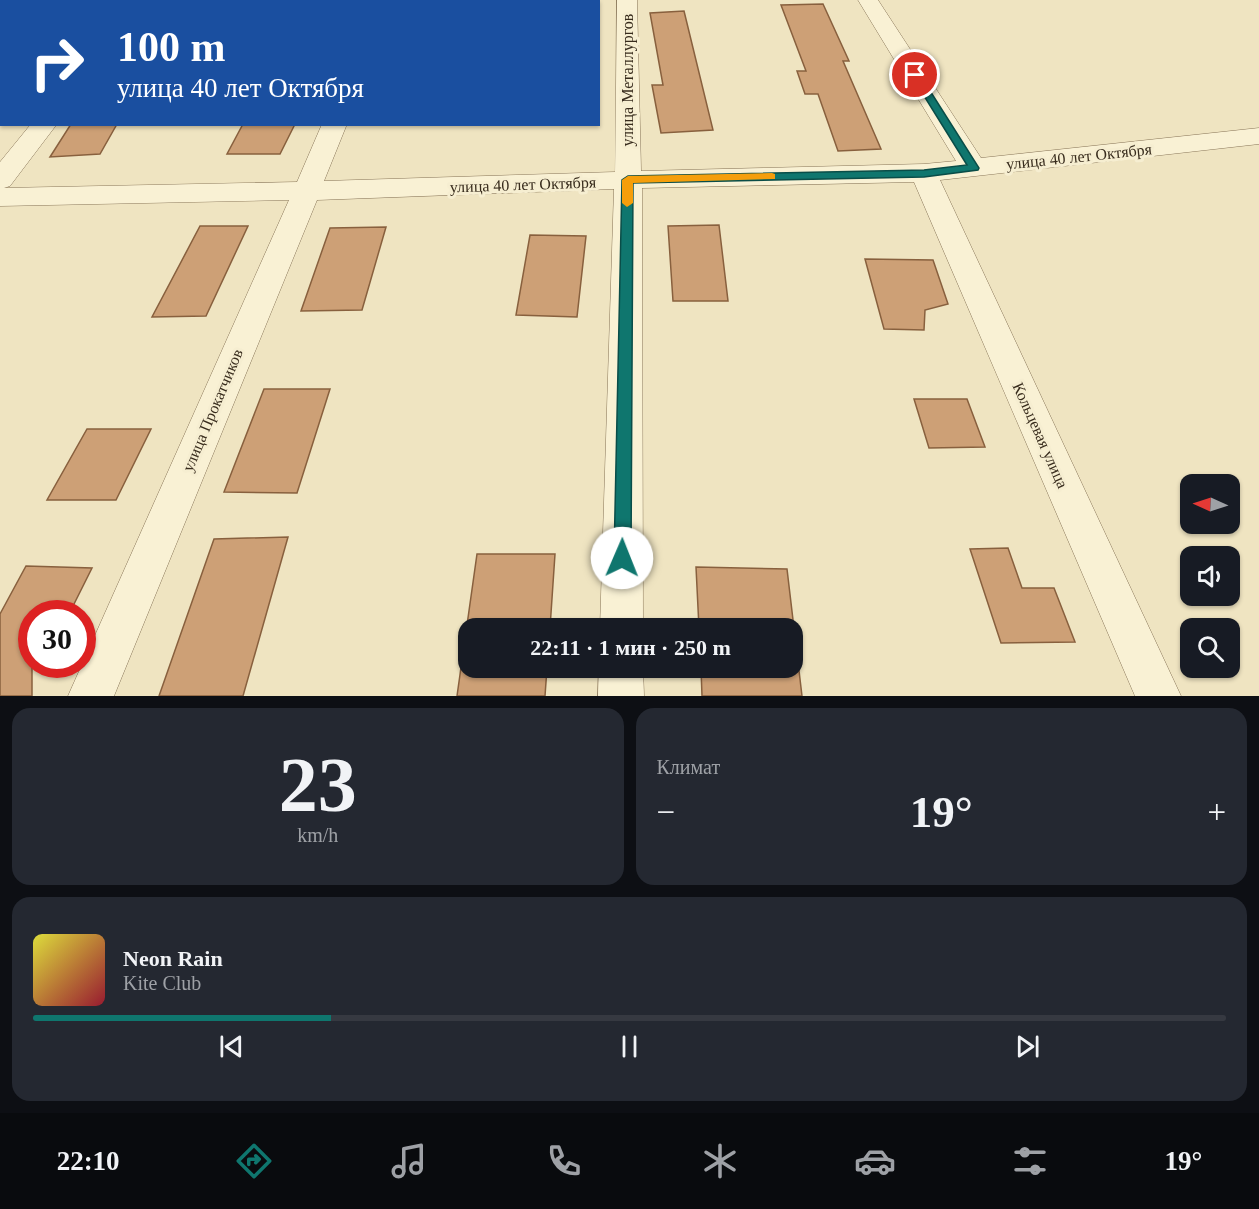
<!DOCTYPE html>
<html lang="ru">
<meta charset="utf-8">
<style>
body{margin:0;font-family:Georgia,serif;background:#242831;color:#f1f3f6;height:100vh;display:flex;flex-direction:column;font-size:22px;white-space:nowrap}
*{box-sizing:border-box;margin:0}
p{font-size:20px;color:#9ea1a6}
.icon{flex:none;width:33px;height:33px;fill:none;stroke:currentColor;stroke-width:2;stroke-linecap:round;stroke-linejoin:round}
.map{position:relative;height:696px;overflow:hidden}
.drawer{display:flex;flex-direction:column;gap:12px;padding:12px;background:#0d0f14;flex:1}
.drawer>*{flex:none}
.top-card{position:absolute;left:0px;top:0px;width:600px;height:126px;box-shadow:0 2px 4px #0004;background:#1a4fa0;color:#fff;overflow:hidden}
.needle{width:39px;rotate:273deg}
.fabs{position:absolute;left:1180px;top:474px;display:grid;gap:12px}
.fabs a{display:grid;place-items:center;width:60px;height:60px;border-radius:12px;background:#171b24;box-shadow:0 2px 4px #0004;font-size:30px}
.speed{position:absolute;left:18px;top:600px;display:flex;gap:12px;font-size:30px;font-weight:700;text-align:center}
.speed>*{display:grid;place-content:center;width:78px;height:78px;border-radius:50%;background:#171b24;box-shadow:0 2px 4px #0004;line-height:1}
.speed .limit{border:9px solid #d22;background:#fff;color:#111}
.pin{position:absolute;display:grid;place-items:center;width:51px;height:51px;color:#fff;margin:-26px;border:3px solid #fff;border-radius:50%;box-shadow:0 2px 6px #0007}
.me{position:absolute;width:66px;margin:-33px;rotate:1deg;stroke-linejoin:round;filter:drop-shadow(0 0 4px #0008)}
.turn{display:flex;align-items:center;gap:21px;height:126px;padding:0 18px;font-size:27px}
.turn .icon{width:78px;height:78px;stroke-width:2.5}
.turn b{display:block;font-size:42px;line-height:51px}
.big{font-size:45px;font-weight:700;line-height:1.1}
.drawer .card{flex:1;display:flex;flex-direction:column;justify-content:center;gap:9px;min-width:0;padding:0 21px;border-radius:18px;background:#242831}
.drawer .dial{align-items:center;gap:0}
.dial b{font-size:78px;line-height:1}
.song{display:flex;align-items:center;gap:18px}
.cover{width:72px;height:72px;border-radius:9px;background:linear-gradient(135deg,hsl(60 70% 55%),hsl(350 70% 35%))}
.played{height:6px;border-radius:3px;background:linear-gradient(90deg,#0f766e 25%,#363941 25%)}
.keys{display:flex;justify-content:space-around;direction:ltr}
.heat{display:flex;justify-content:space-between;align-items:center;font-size:33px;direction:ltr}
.drawer .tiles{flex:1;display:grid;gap:12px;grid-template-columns:1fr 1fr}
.card:last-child{grid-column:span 2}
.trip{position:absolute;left:458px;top:618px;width:345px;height:60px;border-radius:18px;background:#171b24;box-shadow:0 2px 4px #0004;font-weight:700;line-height:60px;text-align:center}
.tab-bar{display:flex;height:96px;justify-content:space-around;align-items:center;background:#090b0e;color:#9ea1a6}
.tab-bar .icon{width:42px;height:42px}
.tab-bar .selected{color:#0f766e}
.tab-bar b{font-size:27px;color:#f1f3f6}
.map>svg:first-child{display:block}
.building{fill:#cda076;stroke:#88603e;stroke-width:1.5}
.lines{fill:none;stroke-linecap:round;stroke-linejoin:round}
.minor-casing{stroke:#887558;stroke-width:1}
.minor{fill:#f9f1d4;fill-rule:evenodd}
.route{fill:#0f766e;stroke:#0a4d48;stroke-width:1.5}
.slow{fill:#f59e0b}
.labels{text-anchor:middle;stroke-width:6;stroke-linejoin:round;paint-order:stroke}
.street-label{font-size:16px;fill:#382c1d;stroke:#f6eed1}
</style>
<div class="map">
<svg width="1259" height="696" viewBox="0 0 1259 696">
<rect width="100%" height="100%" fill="#efe4c1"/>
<g class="building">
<polygon points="823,4 849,61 843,61 881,149 838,151 818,94 805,94 797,71 806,71 781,5"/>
<polygon points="684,11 713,130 661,133 652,85 663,85 650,13"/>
<polygon points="71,124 117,124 100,154 50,157"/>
<polygon points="243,124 295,124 280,154 227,154"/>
<polygon points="719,225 728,301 673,301 668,226"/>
<polygon points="200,226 248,226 206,316 152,317"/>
<polygon points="386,227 362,310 301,311 330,228"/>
<polygon points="530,235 586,236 577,317 516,315"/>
<polygon points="865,259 933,260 948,304 925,310 924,330 884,329"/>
<polygon points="264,389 330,389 297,493 224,492"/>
<polygon points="914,399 967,399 985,447 929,448"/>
<polygon points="87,429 151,429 116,500 47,500"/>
<polygon points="288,537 243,696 159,696 214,539"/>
<polygon points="1008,548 1022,588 1054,588 1075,642 1001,643 970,549"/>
<polygon points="477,554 555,554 550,628 468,628 468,668 547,668 545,696 457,696"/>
<polygon points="26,566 92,568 69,614 32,614 32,696 0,696 0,614"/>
<polygon points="696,567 787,569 802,696 702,696 701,668 792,668 792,628 699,628"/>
</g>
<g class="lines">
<g class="minor-casing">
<g id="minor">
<polygon points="381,0 401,0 380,2"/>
<polygon points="617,0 637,0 641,171 924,164 956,161 858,0 878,0 981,158 1259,128 1259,144 940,180 1181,696 1135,696 914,182 642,188 643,628 600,628 614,189 317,200 114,696 68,696 289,200 0,206 0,162 31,124 57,124 10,186 4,188 297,182 322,124 347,124 324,181 615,172"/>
<polygon points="599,668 643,668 644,696 598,696"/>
</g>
</g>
<use href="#minor" class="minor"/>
</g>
<polygon class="route" points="912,73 920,75 979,168 978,170 924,177 633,183 631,558 628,564 622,566 617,564 614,558 622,180 628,176 924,170 967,165 911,75"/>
<polygon class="slow" points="772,173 775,174 775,179 633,183 633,203 627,207 622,203 622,180 628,176"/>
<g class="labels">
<g class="street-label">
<text transform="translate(627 80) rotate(-90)" y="6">улица Металлургов</text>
<text transform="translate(1079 156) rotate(-6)" y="6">улица 40 лет Октября</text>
<text transform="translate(523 184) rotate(-2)" y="6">улица 40 лет Октября</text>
<text transform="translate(212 410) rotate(-67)" y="6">улица Прокатчиков</text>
<text transform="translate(1041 435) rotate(66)" y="6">Кольцевая улица</text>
</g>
</g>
</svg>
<div class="fabs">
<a><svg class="needle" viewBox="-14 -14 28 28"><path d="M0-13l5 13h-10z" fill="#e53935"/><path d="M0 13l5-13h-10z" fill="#9ea1a6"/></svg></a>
<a><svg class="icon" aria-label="sound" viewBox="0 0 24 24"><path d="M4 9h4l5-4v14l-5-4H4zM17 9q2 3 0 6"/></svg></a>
<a><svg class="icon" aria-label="search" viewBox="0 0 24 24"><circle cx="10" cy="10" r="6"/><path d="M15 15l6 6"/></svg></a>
</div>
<div class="speed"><div class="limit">30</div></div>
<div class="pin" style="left:915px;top:75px;background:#d93025"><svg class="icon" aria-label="arrive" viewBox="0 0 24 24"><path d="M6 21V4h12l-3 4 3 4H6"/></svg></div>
<svg class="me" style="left:622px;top:558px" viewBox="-20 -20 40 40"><circle r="19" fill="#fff"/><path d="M0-13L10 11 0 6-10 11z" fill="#0f766e"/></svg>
<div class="trip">22:11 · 1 мин · 250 m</div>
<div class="top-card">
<div class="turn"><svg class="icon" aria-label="right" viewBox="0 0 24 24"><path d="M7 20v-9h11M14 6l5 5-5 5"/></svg><div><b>100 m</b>улица 40 лет Октября</div></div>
</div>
</div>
<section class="drawer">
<div class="tiles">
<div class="card dial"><b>23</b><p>km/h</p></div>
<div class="card"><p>Климат</p>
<div class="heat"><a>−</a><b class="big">19°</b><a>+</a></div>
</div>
<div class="card">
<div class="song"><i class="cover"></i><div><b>Neon Rain</b><p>Kite Club</p></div></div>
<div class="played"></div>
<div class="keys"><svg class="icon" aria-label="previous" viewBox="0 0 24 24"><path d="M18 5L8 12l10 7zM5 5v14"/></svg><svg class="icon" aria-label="pause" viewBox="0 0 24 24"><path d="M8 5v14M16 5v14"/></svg><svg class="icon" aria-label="next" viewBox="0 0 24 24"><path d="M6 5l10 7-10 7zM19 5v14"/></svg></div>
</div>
</div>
</section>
<nav class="tab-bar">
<b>22:10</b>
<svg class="icon selected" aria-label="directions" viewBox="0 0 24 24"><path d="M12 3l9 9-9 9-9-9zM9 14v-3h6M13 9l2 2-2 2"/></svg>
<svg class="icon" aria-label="music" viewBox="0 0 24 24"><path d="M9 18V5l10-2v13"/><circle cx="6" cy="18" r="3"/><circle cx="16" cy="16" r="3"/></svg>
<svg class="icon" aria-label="phone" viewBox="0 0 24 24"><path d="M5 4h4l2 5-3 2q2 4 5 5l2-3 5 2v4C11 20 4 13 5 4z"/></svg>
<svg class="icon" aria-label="climate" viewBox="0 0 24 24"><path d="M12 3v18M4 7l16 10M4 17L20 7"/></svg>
<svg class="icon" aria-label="car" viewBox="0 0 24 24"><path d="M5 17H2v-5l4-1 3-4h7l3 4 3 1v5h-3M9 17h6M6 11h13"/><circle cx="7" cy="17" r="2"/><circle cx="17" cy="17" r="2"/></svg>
<svg class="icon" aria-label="filters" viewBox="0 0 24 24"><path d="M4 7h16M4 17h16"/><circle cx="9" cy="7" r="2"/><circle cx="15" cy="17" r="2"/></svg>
<b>19°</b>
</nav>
